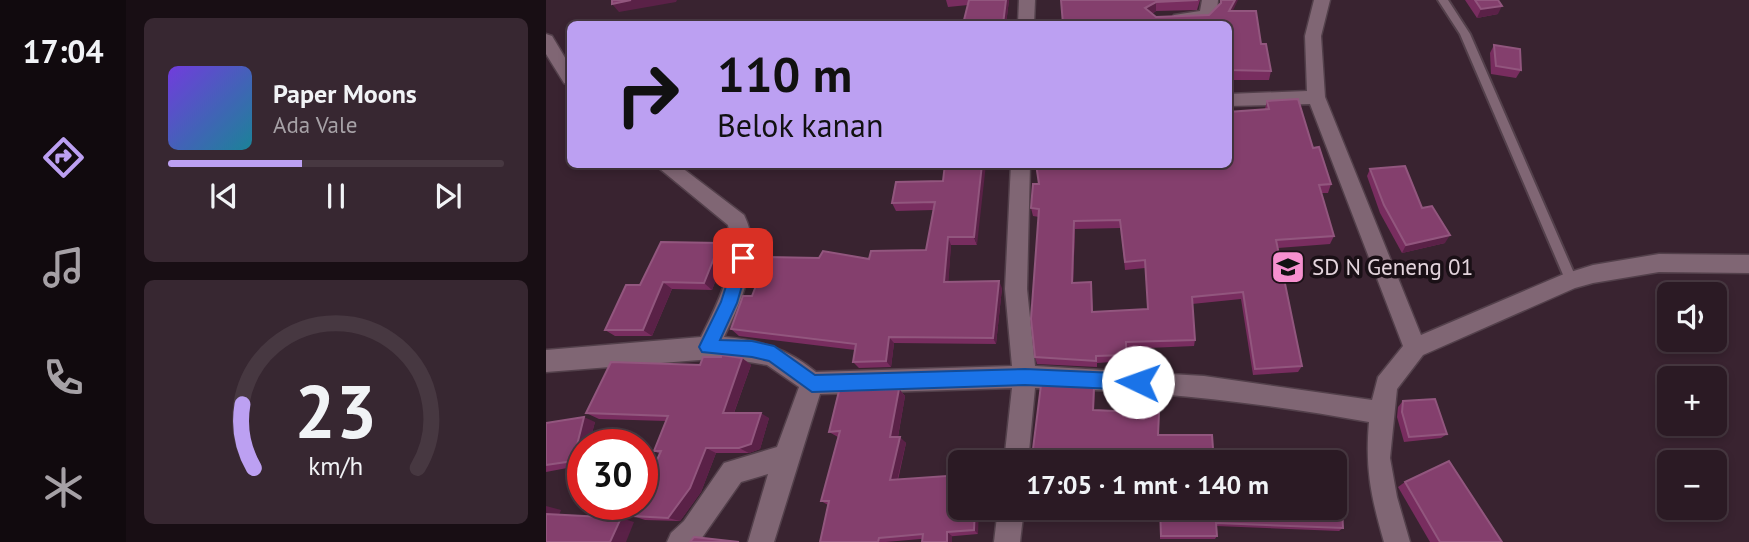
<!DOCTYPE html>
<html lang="id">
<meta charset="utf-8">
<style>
body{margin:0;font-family:"PT Sans",sans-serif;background:#372731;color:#f1f3f6;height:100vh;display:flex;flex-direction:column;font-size:26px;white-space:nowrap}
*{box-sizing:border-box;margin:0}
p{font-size:23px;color:#a6a1a6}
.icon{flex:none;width:38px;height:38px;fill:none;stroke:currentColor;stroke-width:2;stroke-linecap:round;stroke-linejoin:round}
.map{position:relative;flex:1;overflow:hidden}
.sheet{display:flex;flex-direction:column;gap:18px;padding:18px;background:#180e14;width:420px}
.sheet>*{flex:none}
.guide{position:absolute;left:21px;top:21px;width:665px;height:147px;border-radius:10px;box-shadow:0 4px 10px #0003,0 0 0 2px #473841;background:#bca0f2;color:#111;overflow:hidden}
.tools{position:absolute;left:1111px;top:282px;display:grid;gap:14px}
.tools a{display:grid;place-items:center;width:70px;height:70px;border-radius:10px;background:#2b1a24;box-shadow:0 4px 10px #0003,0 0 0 2px #473841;font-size:35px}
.speed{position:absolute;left:21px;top:429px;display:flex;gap:14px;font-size:35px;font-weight:700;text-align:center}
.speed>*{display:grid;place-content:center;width:91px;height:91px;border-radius:50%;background:#2b1a24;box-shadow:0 4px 10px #0003,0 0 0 2px #473841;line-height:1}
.speed .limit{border:10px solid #d22;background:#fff;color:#111}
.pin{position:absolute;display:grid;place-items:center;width:60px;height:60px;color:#fff;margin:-30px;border-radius:14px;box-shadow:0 4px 10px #0006}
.me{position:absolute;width:77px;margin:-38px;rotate:273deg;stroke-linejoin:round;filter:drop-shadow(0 0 5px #0008)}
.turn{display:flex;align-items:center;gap:24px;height:147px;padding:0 35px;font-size:32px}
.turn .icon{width:91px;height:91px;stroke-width:2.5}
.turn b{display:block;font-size:49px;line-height:60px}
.sheet .widget{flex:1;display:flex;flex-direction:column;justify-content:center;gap:10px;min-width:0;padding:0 24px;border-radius:10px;background:#372731}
.sheet .dial{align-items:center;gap:0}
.dial svg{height:182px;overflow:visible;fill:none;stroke:#473841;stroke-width:7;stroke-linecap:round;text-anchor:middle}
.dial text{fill:#f1f3f6;stroke:none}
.song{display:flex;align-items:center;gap:21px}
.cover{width:84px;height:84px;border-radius:10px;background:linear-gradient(135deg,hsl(260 70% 55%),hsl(190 70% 35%))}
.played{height:7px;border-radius:4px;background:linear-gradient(90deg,#bca0f2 40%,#473841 40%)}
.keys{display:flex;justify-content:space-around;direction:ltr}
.trip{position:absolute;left:402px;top:450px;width:399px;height:70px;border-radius:10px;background:#2b1a24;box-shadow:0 4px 10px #0003,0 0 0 2px #473841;font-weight:600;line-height:70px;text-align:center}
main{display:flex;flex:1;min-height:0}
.tabs{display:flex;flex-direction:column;width:126px;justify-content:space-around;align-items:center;background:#110a0e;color:#a6a1a6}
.tabs .icon{width:49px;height:49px}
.tabs .active{color:#bca0f2}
.tabs b{font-size:32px;color:#f1f3f6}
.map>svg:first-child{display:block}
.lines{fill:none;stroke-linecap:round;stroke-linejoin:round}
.lane-casing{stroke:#53404b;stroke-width:4}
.street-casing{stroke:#53404b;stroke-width:3}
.lane{fill:#806674;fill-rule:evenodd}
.street{fill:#806674;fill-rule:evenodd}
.wall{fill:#782d5f;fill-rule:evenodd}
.shaded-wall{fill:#5a2147}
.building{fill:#843f6d;stroke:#92567e;stroke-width:2;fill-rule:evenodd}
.route{fill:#1a73e8;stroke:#114b97;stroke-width:2}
.labels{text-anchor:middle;stroke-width:7;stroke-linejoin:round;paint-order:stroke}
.poi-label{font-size:23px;fill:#e3d4dc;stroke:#1a1016;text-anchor:start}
</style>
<main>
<nav class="tabs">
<b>17:04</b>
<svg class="icon active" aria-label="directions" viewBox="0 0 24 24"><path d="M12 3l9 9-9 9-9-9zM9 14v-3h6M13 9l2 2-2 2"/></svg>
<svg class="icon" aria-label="music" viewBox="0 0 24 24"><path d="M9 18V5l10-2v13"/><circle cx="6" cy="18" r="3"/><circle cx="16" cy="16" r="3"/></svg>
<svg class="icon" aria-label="phone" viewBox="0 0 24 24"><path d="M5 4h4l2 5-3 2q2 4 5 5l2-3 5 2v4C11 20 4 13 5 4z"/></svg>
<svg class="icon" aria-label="climate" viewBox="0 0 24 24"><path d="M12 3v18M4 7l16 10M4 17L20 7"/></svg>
</nav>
<section class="sheet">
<div class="widget">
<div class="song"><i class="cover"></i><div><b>Paper Moons</b><p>Ada Vale</p></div></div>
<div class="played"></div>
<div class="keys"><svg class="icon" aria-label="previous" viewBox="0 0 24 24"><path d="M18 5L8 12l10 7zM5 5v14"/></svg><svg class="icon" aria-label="pause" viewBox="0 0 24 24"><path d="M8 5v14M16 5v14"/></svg><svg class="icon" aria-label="next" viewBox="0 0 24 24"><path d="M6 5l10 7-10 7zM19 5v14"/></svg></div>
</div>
<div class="widget dial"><svg viewBox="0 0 100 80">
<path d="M14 69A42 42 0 1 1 86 69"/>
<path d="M14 69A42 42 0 0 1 9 41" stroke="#bca0f2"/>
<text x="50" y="56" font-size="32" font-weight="700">23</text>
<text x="50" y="72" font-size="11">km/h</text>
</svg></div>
</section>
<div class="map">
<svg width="1203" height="542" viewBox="0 0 1203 542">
<rect width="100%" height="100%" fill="#392330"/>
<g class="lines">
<g class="lane-casing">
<polygon id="lane" points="892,0 902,0 924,34 1031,280 1029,284 1025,285 1021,284 914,34"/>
</g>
<g class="street-casing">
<g id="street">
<polygon points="473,0 489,0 488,24 472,24"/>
<polygon points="656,0 672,0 671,12 665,20 628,23 626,19 628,15 654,11"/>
<path d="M768 0H784L775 36 779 97 875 335 1018 274 1047 265 1113 254 1203 255V273L1113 272 1047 283 1029 288 877 355 851 389 844 458 851 497 864 542H838C825 497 819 469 823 422 713 402 602 390 489 388L482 462H458L466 388 274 394 228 542H202L222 474 195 482 153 542H121L125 533 138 521 178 463 231 447 253 387 221 365 179 358 0 372V350L155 337C173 301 191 266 182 225L108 164H131L198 215C218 255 195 301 178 337 214 340 242 349 270 372L466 366 459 289 465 164H484L481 289 489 366 658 376 826 400 832 377 857 346 764 104 682 106V94L761 91 759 36Z"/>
<polygon points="0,34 6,36 24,66 24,85 18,83 0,54"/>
<polygon points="452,508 478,508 474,542 448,542"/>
</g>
</g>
<use href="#lane" class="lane"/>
<use href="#street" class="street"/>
</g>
<g class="wall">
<polygon points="400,0 463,0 460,24 417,24 422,5 402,7"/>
<polygon points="515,0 654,0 651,10 610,11 606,14 610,17 663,15 687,11 715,44 725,71 723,80 682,80 682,24 517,24"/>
<polygon points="919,0 952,0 952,14 931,18"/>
<polygon points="948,45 975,70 970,78 945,74 944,53"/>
<path d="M721 101 767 148 785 184 782 193H775L788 236 784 244 732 248 756 366 752 372 707 375 695 299 646 304 649 340 648 346 580 349 581 361 551 363V367L491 364 489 357 493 217 487 216 485 208 682 164 719 109ZM575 228 579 270 599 268 602 309 547 312 545 282 527 283 529 229Z"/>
<polygon points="399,164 431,245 405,245 402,282 456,288 450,344 348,343 345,367 313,368 307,362 309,350 193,336 185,329 206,296 273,258 323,259 380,250 387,210 350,211 346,203 397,181"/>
<polygon points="824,169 876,208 899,243 856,253 834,213 821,176"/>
<polygon points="181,250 166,290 126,289 106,336 69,336 59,330 94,285"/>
<polygon points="196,358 205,365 188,413 223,418 214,449 203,453 170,453 155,492 134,521 99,520 87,516 114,454 108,451 120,421 53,419 40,413 154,365"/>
<polygon points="353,389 359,396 352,437 360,443 352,480 415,475 432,534 340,542 274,542 282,505 275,501 292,437 283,432"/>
<polygon points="857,401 901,434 895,438 858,442 851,417 852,407"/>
<polygon points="49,422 43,444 37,444 37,465 0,472 0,423"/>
<polygon points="859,482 956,542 884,542 852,487"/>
<polygon points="614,508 797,528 793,531 670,526 671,536 669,539 614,539"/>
</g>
<g class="shaded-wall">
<polygon points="85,0 131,0 130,2 73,12 66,4"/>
<polygon points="460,0 463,0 460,24 457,24"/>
<polygon points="689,0 692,0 682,21 683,11"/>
<polygon points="610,2 610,11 600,18 599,8"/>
<polygon points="956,6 952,14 931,18 935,9"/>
<polygon points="436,164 440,164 431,245 428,237"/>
<polygon points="528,221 529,229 527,290 526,283"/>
<polygon points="904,235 899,243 856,253 860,245"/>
<polygon points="402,237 405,245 402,289 398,282"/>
<polygon points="174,243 181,250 166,290 158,283"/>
<polygon points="453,281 456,288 450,344 447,338"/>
<polygon points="117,282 126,289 106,336 97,330"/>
<polygon points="343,337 348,343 345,367 340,361"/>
<polygon points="196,358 205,365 186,418 177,413"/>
<polygon points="548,387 549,393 548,415 547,410"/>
<polygon points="353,389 359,396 351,442 344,437"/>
<polygon points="215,413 223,418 214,449 203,453 193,448"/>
<polygon points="38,417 49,422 43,444 37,444 37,465 27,461"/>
<polygon points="354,437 360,443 350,485 344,480"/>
<polygon points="160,448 170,453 155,492 134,521 122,518"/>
<polygon points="0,506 15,510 12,518 0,515"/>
<polygon points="429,508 433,508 432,534 428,530"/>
<polygon points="75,518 88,522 80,542 64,542"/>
<polygon points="401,532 406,536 406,542 401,542"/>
</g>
<g class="building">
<polygon points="66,0 85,0 66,4"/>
<polygon points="423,0 460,0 457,24 417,24"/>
<polygon points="515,0 652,0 610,2 599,8 610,17 663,15 675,3 675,0 689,0 683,11 710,11 715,44 720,44 725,71 682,70 682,24 594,24 594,22 517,24"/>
<polygon points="929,0 952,0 956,6 935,9"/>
<polygon points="948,45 974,49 975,70 950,66"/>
<path d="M752 99 767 148 773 147 785 184 773 185 788 236 730 240 756 366 709 369 697 292 646 297 649 340 580 342V355L550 356V361L489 357 485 319 493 209 485 208 487 184H493L490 164H682V112L723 109 721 101ZM574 220 579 262 599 260 602 309 546 312 545 282 526 283 528 221Z"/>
<polygon points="399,164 436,164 428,237 402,237 398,282 453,281 447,338 343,337 340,361 307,362 310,344 185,329 197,296 206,296 221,257 273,258 277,251 323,259 325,251 380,250 389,202 346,203 350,182 397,181"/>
<polygon points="859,166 876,208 886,206 904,235 860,245 838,205 824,169"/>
<polygon points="115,242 174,243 158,283 117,282 97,330 59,330 80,285 94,285"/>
<polygon points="175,355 196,358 177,413 215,413 205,444 193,448 160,448 144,488 122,518 87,516 92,504 96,504 96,494 115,451 108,451 122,416 40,413 65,362 154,365 157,357 175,357"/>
<polygon points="495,385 548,387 547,410 613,413 612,435 666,435 668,462 489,462 490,449 487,449"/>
<polygon points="353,389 344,437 354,437 344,480 415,475 415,508 429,508 428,530 401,532 401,542 376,542 377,534 333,538 332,542 274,542 283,501 275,501 294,431 283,432 293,391"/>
<polygon points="889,399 901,434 863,437 856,412 857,401"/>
<polygon points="38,417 27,461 0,465 0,423"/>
<polygon points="903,461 956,542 894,542 859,482"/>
<polygon points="789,468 794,468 797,528 670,523 671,536 615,536 614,508 789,508"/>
<polygon points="0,514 75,518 64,542 0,542"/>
<polygon points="148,537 193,542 144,542"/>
</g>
<polygon class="route" points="197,252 202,254 204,258 191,303 174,340 206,341 228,346 269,375 479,369 592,374 598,376 600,382 598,388 592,390 479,385 266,392 223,361 206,357 156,352 153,347 175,302 189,258 191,254"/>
<defs>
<g id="school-square" transform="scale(1.75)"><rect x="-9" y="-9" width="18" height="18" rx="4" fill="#f690cf" stroke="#1a1016"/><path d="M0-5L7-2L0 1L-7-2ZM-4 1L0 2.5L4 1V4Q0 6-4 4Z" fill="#111"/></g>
</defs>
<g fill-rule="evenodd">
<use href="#school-square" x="742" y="267"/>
</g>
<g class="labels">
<g class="poi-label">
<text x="766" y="275">SD N Geneng 01</text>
</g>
</g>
</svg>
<div class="tools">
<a><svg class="icon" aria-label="sound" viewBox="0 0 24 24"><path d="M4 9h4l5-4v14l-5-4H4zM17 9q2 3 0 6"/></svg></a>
<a>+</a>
<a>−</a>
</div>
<div class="speed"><div class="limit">30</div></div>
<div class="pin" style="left:197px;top:258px;background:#d93025"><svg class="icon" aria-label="arrive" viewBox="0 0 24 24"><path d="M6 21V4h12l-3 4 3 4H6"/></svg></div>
<svg class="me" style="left:592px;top:382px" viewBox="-20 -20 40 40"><circle r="19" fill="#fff"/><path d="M0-13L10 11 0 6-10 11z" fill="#1a73e8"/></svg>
<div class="trip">17:05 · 1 mnt · 140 m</div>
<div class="guide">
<div class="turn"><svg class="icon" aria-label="right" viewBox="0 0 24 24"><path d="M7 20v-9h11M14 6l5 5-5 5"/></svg><div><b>110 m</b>Belok kanan</div></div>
</div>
</div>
</main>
